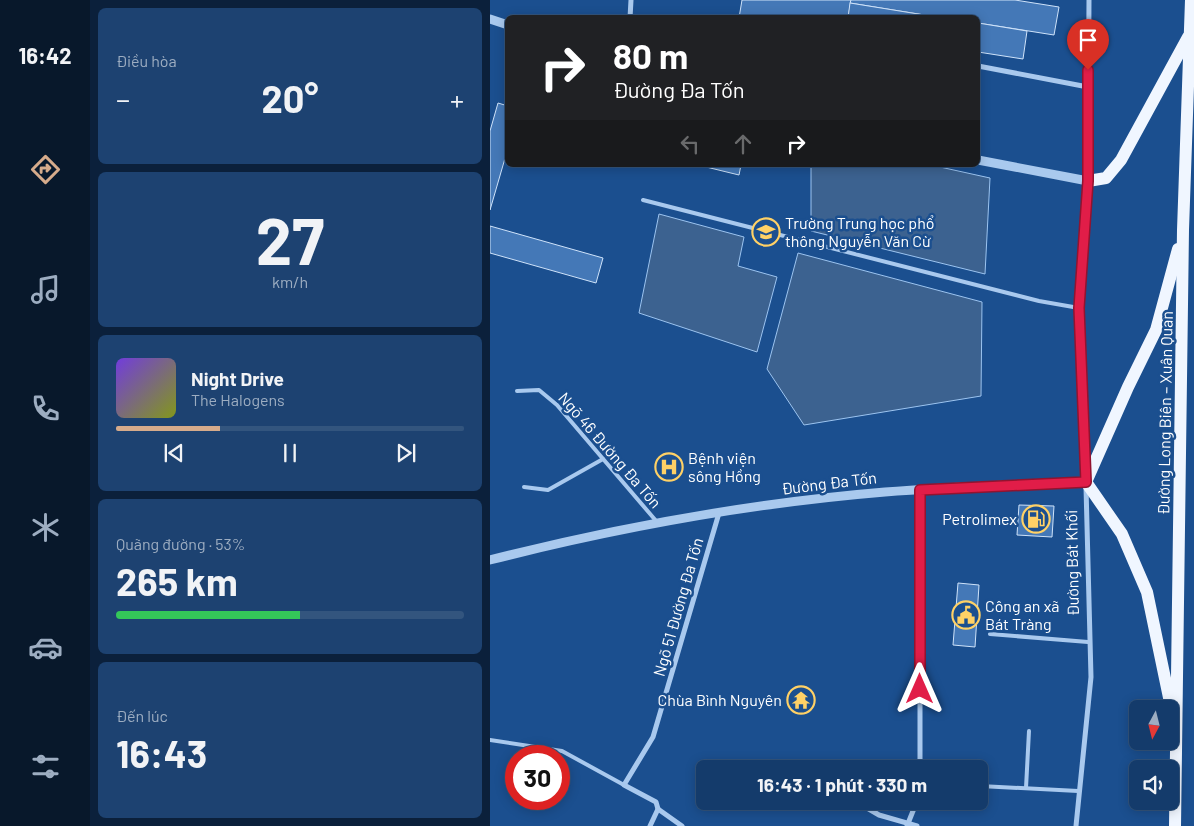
<!DOCTYPE html>
<html lang="vi">
<meta charset="utf-8">
<style>
body{margin:0;font-family:Barlow,sans-serif;background:#1d4271;color:#f1f3f6;height:100vh;display:flex;flex-direction:column;font-size:19px;white-space:nowrap}
*{box-sizing:border-box;margin:0}
p{font-size:16px;color:#9dadc1}
.icon{flex:none;width:28px;height:28px;fill:none;stroke:currentColor;stroke-width:2;stroke-linecap:round;stroke-linejoin:round}
.map{position:relative;flex:1;overflow:hidden}
.details{display:flex;flex-direction:column;gap:8px;padding:8px;background:#0b203b;width:400px}
.details>*{flex:none}
.top-card{position:absolute;left:15px;top:15px;width:475px;height:152px;border-radius:8px;box-shadow:0 2px 12px #0003,0 0 0 1px #33557e;background:#202124;color:#fff;overflow:hidden}
.needle{width:32px;rotate:187deg}
.buttons{position:absolute;left:639px;top:700px;display:grid;gap:10px}
.buttons a{display:grid;place-items:center;width:50px;height:50px;border-radius:8px;background:#143b6b;box-shadow:0 2px 12px #0003,0 0 0 1px #33557e;font-size:25px}
.speed{position:absolute;left:15px;top:745px;display:flex;gap:10px;font-size:25px;font-weight:700;text-align:center}
.speed>*{display:grid;place-content:center;width:65px;height:65px;border-radius:50%;background:#143b6b;box-shadow:0 2px 12px #0003,0 0 0 1px #33557e;line-height:1}
.speed .limit{border:8px solid #d22;background:#fff;color:#111}
.pin{position:absolute;display:grid;place-items:center;width:42px;height:42px;color:#fff;margin:-51px -21px;border-radius:50% 50% 50% 0;rotate:-45deg;box-shadow:0 0 5px #0007}
.pin .icon{rotate:45deg}
.me{position:absolute;width:55px;margin:-28px;rotate:0deg;stroke-linejoin:round;filter:drop-shadow(0 0 4px #0008)}
.turn{display:flex;align-items:center;gap:18px;height:105px;padding:0 25px;font-size:22px}
.turn .icon{width:65px;height:65px;stroke-width:2.5}
.turn b{display:block;font-size:35px;line-height:42px}
.lanes{display:flex;align-items:center;height:48px;padding:0 25px;background:#0003;justify-content:center;gap:25px;direction:ltr}
.lanes .off{opacity:.35}
.big{font-size:38px;font-weight:700;line-height:1.1}
.details .widget{flex:1;display:flex;flex-direction:column;justify-content:center;gap:8px;min-width:0;padding:0 18px;border-radius:8px;background:#1d4271}
.details .dial{align-items:center;gap:0}
.dial b{font-size:65px;line-height:1}
.song{display:flex;align-items:center;gap:15px}
.cover{width:60px;height:60px;border-radius:8px;background:linear-gradient(135deg,hsl(260 70% 55%),hsl(70 70% 35%))}
.played{height:5px;border-radius:2px;background:linear-gradient(90deg,#d6ab8b 30%,#33557e 30%)}
.keys{display:flex;justify-content:space-around;direction:ltr}
.heat{display:flex;justify-content:space-between;align-items:center;font-size:28px;direction:ltr}
.charge{height:8px;border-radius:4px;background:linear-gradient(90deg,#34c759 53%,#33557e 0)}
.trip{position:absolute;left:206px;top:760px;width:292px;height:50px;border-radius:8px;background:#143b6b;box-shadow:0 2px 12px #0003,0 0 0 1px #33557e;font-weight:700;line-height:50px;text-align:center}
main{display:flex;flex:1;min-height:0}
.tabs{display:flex;flex-direction:column;width:90px;justify-content:space-around;align-items:center;background:#08182b;color:#9dadc1}
.tabs .icon{width:35px;height:35px}
.tabs .selected{color:#d6ab8b}
.tabs b{font-size:22px;color:#f1f3f6}
.map>svg:first-child{display:block}
.water{fill:#3c6290;stroke:#9cc4f0}
.building{fill:#4478b7;stroke:#cfe3fa}
.lines{fill:none;stroke-linecap:round;stroke-linejoin:round}
.service{stroke:#a9c9ee;stroke-width:4}
.minor{stroke:#a9c9ee;stroke-width:5}
.tertiary{stroke:#a9c9ee;stroke-width:9}
.primary{stroke:#f0f6ff;stroke-width:12}
.route-casing{stroke:#92132f;stroke-width:12}
.route{stroke:#e11d48;stroke-width:9}
.labels{text-anchor:middle;stroke-width:5;stroke-linejoin:round;paint-order:stroke}
.poi-label{font-size:16px;fill:#fff;stroke:#1b4f8f;text-anchor:start}
.street-label{font-size:16px;fill:#fff;stroke:#1b4f8f}
</style>
<main>
<nav class="tabs">
<b>16:42</b>
<svg class="icon selected" aria-label="directions" viewBox="0 0 24 24"><path d="M12 3l9 9-9 9-9-9zM9 14v-3h6M13 9l2 2-2 2"/></svg>
<svg class="icon" aria-label="music" viewBox="0 0 24 24"><path d="M9 18V5l10-2v13"/><circle cx="6" cy="18" r="3"/><circle cx="16" cy="16" r="3"/></svg>
<svg class="icon" aria-label="phone" viewBox="0 0 24 24"><path d="M5 4h4l2 5-3 2q2 4 5 5l2-3 5 2v4C11 20 4 13 5 4z"/></svg>
<svg class="icon" aria-label="climate" viewBox="0 0 24 24"><path d="M12 3v18M4 7l16 10M4 17L20 7"/></svg>
<svg class="icon" aria-label="car" viewBox="0 0 24 24"><path d="M5 17H2v-5l4-1 3-4h7l3 4 3 1v5h-3M9 17h6M6 11h13"/><circle cx="7" cy="17" r="2"/><circle cx="17" cy="17" r="2"/></svg>
<svg class="icon" aria-label="filters" viewBox="0 0 24 24"><path d="M4 7h16M4 17h16"/><circle cx="9" cy="7" r="2"/><circle cx="15" cy="17" r="2"/></svg>
</nav>
<section class="details">
<div class="widget"><p>Điều hòa</p>
<div class="heat"><a>−</a><b class="big">20°</b><a>+</a></div>
</div>
<div class="widget dial"><b>27</b><p>km/h</p></div>
<div class="widget">
<div class="song"><i class="cover"></i><div><b>Night Drive</b><p>The Halogens</p></div></div>
<div class="played"></div>
<div class="keys"><svg class="icon" aria-label="previous" viewBox="0 0 24 24"><path d="M18 5L8 12l10 7zM5 5v14"/></svg><svg class="icon" aria-label="pause" viewBox="0 0 24 24"><path d="M8 5v14M16 5v14"/></svg><svg class="icon" aria-label="next" viewBox="0 0 24 24"><path d="M6 5l10 7-10 7zM19 5v14"/></svg></div>
</div>
<div class="widget"><p>Quãng đường · 53%</p><b class="big">265 km</b><div class="charge"></div></div>
<div class="widget"><p>Đến lúc</p><b class="big">16:43</b></div>
</section>
<div class="map">
<svg width="704" height="826" viewBox="0 0 704 826">
<rect width="100%" height="100%" fill="#1b4f8f"/>
<g class="water">
<polygon points="321,165 441,165 500,178 495,274 321,231"/>
<polygon points="169,214 254,237 248,266 287,277 267,352 149,313"/>
<polygon points="308,253 492,302 491,396 314,425 277,369"/>
</g>
<g class="building">
<polygon points="252,0 361,0 358,18 249,18"/>
<polygon points="361,0 525,0 569,7 564,35 488,23 488,18 453,18 360,3"/>
<polygon points="360,3 453,18 358,18"/>
<polygon points="488,23 537,31 533,59 488,52"/>
<polygon points="8,103 18,106 18,148 0,210 0,131"/>
<polygon points="208,165 251,165 249,175"/>
<polygon points="0,226 113,258 106,283 0,253"/>
<polygon points="529,505 564,506 562,537 527,535"/>
<polygon points="468,583 489,585 485,647 463,645"/>
</g>
<g class="lines">
<g class="service">
<polyline points="153,200 549,301 589,308"/>
<polyline points="27,391 49,390 67,405 167,522"/>
<polyline points="34,487 58,490 113,459"/>
<polyline points="500,634 598,642"/>
<polyline points="0,740 72,751 134,785"/>
<polyline points="490,786 588,791"/>
<polyline points="536,788 539,731"/>
</g>
<g class="minor">
<polyline points="140,18 141,0"/>
<polyline points="488,66 598,87"/>
<polyline points="598,179 599,0"/>
<polyline points="430,769 430,490"/>
<polyline points="365,801 389,815 427,826"/>
<polyline points="168,809 192,826"/>
<polyline points="160,826 168,809 166,802 134,785 163,737 229,513"/>
<polyline points="417,826 427,801"/>
<polyline points="586,826 601,677 596,487"/>
</g>
<g class="tertiary">
<polyline points="0,19 18,25"/>
<path d="M0 560C130 527 262 503 395 492 462 486 529 485 596 482L589 308 598 181 488 160"/>
</g>
<g class="primary">
<polyline points="598,181 616,178 631,160 698,37"/>
<polyline points="682,712 657,592 632,534 596,482 638,387 666,330 688,249"/>
<polyline points="685,826 693,230 701,0"/>
</g>
</g>
<g class="lines">
<g class="route-casing">
<polyline id="route" points="430,689 430,490 596,482 589,308 598,181 598,70"/>
</g>
<use href="#route" class="route"/>
</g>
<defs>
<g id="school-ring" transform="scale(1.4375)"><circle r="9.5" fill="#1b4f8f" stroke="#ffd166" stroke-width="1.5"/><path d="M0-5L7-2L0 1L-7-2ZM-4 1L0 2.5L4 1V4Q0 6-4 4Z" fill="#ffd166"/></g>
<g id="hospital-ring" transform="scale(1.4375)"><circle r="9.5" fill="#1b4f8f" stroke="#ffd166" stroke-width="1.5"/><path d="M-5-5h3v3.5h4V-5h3V5h-3V1.5h-4V5h-3Z" fill="#ffd166"/></g>
<g id="fuel-ring" transform="scale(1.4375)"><circle r="9.5" fill="#1b4f8f" stroke="#ffd166" stroke-width="1.5"/><path d="M-5.5-6h7V0h2V4h1.3V-2.5L3-4.5l.8-.8L6-3V5H2.5V1h-1V6h-7ZM-4.2-4.7v3.2H.2V-4.7Z" fill="#ffd166"/></g>
<g id="civic-ring" transform="scale(1.4375)"><circle r="9.5" fill="#1b4f8f" stroke="#ffd166" stroke-width="1.5"/><path d="M-.6-6.5H3V-4.5H.6V-3L4-1V1h2V6H-6V1h2V-1L-.6-3ZM-1.2 2.5V6h2.4V2.5Z" fill="#ffd166"/></g>
<g id="temple-ring" transform="scale(1.4375)"><circle r="9.5" fill="#1b4f8f" stroke="#ffd166" stroke-width="1.5"/><path d="M0-6L5-2H3V0L6.5 2.5H4V6H1.5V3h-3V6H-4V2.5H-6.5L-3 0V-2H-5Z" fill="#ffd166"/></g>
</defs>
<g fill-rule="evenodd">
<use href="#school-ring" x="276" y="232"/>
<use href="#hospital-ring" x="179" y="467"/>
<use href="#fuel-ring" x="546" y="519"/>
<use href="#civic-ring" x="476" y="615"/>
<use href="#temple-ring" x="311" y="700"/>
</g>
<g class="labels">
<g class="poi-label">
<text x="295" y="229">Trường Trung học phổ<tspan x="295" dy="18">thông Nguyễn Văn Cừ</tspan></text>
<text x="198" y="464">Bệnh viện<tspan x="198" dy="18">sông Hồng</tspan></text>
<text x="527" y="525" text-anchor="end">Petrolimex</text>
<text x="495" y="612">Công an xã<tspan x="495" dy="18">Bát Tràng</tspan></text>
<text x="292" y="706" text-anchor="end">Chùa Bình Nguyên</text>
</g>
<g class="street-label">
<text transform="translate(675 413) rotate(-89)" y="6">Đường Long Biên – Xuân Quan</text>
<text transform="translate(120 450) rotate(49)" y="6">Ngõ 46 Đường Đa Tốn</text>
<text transform="translate(339 483) rotate(-7)" y="6">Đường Đa Tốn</text>
<text transform="translate(582 563) rotate(-91)" y="6">Đường Bát Khối</text>
<text transform="translate(188 607) rotate(-74)" y="6">Ngõ 51 Đường Đa Tốn</text>
</g>
</g>
</svg>
<div class="buttons">
<a><svg class="needle" viewBox="-14 -14 28 28"><path d="M0-13l5 13h-10z" fill="#e53935"/><path d="M0 13l5-13h-10z" fill="#9dadc1"/></svg></a>
<a><svg class="icon" aria-label="sound" viewBox="0 0 24 24"><path d="M4 9h4l5-4v14l-5-4H4zM17 9q2 3 0 6"/></svg></a>
</div>
<div class="speed"><div class="limit">30</div></div>
<div class="pin" style="left:598px;top:70px;background:#d93025"><svg class="icon" aria-label="arrive" viewBox="0 0 24 24"><path d="M6 21V4h12l-3 4 3 4H6"/></svg></div>
<svg class="me" style="left:430px;top:689px" viewBox="-20 -20 40 40"><path d="M0-17L14 15 0 8-14 15z" fill="#e11d48" stroke="#fff" stroke-width="4"/></svg>
<div class="trip">16:43 · 1 phút · 330 m</div>
<div class="top-card">
<div class="turn"><svg class="icon" aria-label="right" viewBox="0 0 24 24"><path d="M7 20v-9h11M14 6l5 5-5 5"/></svg><div><b>80 m</b>Đường Đa Tốn</div></div>
<div class="lanes"><svg class="icon off" aria-label="left" viewBox="0 0 24 24"><path d="M17 20v-9H6M10 6l-5 5 5 5"/></svg><svg class="icon off" aria-label="ahead" viewBox="0 0 24 24"><path d="M12 20V5M6 11l6-6 6 6"/></svg><svg class="icon" aria-label="right" viewBox="0 0 24 24"><path d="M7 20v-9h11M14 6l5 5-5 5"/></svg></div>
</div>
</div>
</main>
